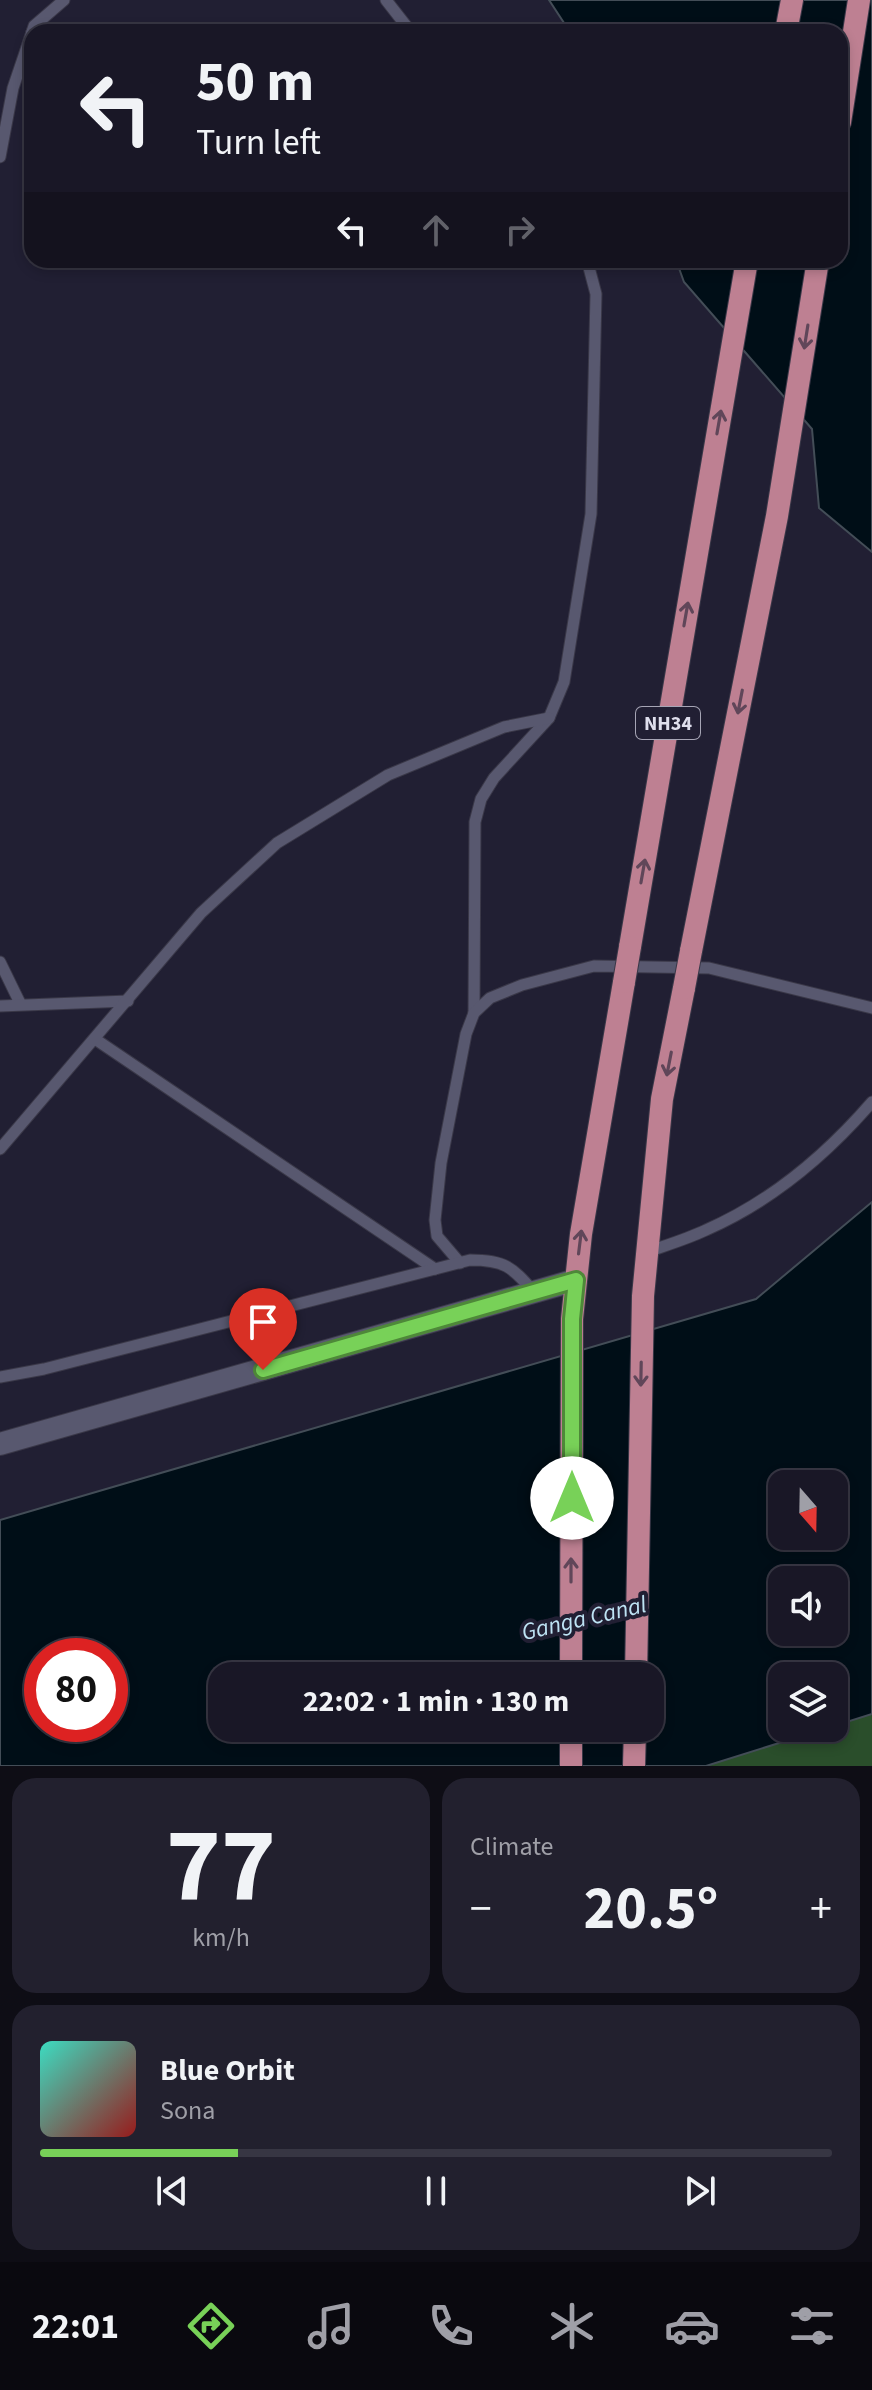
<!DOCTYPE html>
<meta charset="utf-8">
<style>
body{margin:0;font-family:"Source Sans 3",sans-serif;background:#22202e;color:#f1f3f6;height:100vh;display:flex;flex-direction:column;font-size:30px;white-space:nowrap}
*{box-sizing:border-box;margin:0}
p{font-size:26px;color:#9f9fa7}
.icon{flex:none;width:44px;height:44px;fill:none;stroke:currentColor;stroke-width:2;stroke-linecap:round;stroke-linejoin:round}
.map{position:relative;height:1766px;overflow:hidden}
.sheet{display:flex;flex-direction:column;gap:12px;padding:12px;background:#0e0d15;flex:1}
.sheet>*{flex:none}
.top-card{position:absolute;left:24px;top:24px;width:824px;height:244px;border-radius:24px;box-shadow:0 4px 12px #0003,0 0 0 2px #373643;background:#191726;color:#f1f3f6;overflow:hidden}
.needle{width:52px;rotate:160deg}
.fabs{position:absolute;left:768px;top:1470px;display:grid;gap:16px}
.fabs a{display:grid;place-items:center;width:80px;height:80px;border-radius:16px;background:#191726;box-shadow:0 4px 12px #0003,0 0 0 2px #373643;font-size:40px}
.speed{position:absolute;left:24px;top:1638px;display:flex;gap:16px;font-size:40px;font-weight:700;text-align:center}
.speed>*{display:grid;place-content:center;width:104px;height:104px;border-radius:50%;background:#191726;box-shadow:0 4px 12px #0003,0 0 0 2px #373643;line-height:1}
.speed .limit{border:12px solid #d22;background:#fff;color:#111}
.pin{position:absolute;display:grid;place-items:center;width:68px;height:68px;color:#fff;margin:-82px -34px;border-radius:50% 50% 50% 0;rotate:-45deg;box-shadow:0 0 8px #0007}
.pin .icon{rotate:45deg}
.me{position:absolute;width:88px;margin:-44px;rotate:0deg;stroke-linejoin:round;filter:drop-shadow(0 0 6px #0008)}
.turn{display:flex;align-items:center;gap:28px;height:168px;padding:0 40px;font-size:36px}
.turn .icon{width:104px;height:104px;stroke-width:2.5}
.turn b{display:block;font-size:56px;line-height:68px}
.lanes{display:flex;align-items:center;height:76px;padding:0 40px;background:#0003;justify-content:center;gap:40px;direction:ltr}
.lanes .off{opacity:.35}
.big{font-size:60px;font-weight:700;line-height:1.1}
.sheet .card{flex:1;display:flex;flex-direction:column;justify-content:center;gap:12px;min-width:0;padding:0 28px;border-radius:24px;background:#22202e}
.sheet .dial{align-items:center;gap:0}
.dial b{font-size:104px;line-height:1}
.song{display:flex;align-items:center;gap:24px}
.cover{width:96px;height:96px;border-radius:12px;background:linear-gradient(135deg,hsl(170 70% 55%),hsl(0 70% 35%))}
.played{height:8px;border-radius:4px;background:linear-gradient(90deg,#78d158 25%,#373643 25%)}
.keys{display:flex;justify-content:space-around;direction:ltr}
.heat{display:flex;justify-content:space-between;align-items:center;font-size:44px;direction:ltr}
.sheet .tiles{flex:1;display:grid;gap:12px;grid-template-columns:1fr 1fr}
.card:last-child{grid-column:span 2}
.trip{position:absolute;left:208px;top:1662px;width:456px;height:80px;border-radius:24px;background:#191726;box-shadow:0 4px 12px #0003,0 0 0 2px #373643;font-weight:700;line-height:80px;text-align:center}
.menu{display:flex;height:128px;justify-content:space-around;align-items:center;background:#0a090f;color:#9f9fa7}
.menu .icon{width:56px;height:56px}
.menu .on{color:#78d158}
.menu b{font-size:36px;color:#f1f3f6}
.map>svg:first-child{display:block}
.green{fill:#2a4e2b}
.water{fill:#000e17;stroke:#434d57;stroke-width:2;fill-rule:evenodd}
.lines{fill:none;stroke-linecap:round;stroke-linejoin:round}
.service-casing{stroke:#3a3848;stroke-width:13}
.tertiary-casing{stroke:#3a3848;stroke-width:24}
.trunk-casing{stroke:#3a3848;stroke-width:24}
.service{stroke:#58586f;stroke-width:11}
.tertiary{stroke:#58586f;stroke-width:22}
.trunk{stroke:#be8092;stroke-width:22}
.trunk-bridge-casing{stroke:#3a3848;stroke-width:24;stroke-linecap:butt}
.trunk-bridge{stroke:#be8092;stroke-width:22}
.oneway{stroke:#604659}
.route-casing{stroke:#4e8839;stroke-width:20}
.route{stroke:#78d158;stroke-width:14}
.labels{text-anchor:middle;stroke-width:8;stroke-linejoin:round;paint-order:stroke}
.shield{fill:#211f33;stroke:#a6a5b5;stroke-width:2}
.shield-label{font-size:20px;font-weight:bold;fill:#dfdfed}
.water-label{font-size:24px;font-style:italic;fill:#bee3f4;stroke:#211f33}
</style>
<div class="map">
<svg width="872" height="1766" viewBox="0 0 872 1766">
<rect width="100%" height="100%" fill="#211f33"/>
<polygon class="green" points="872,1714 872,1766 706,1766"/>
<g class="water">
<polygon points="549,0 872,0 872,552 819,508 812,429 684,282 676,260 840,260 840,32 570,32"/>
<path d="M872 1202V1714L834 1726V1676H782V1728H827L706 1766H0V1520L756 1299ZM782 1484H834V1536H782ZM782 1580H834V1632H782ZM42 1656H110V1724H42ZM222 1676H650V1728H222Z"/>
</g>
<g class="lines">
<g class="service-casing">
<g id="service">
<polyline points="386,0 411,32"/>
<polyline points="32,32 34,26 64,0"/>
<polyline points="0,157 13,88 32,32"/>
<polyline points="0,962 20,1003"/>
<polyline points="0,1006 128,1001"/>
<polyline points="474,1013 475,822 481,799 494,778 549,718 564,682 591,514 596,294 587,260"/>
<polyline points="95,1039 435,1269"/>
<polyline points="0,1149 201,913 277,843 388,775 504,727 549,718"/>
<path d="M647 1252C667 1245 687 1239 706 1230 770 1202 827 1154 872 1102"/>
<polyline points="460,1263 437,1236 435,1220 441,1163 466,1034 474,1013 490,998 522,985 594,966 709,968 872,1008"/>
<path d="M0 1377 44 1369 470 1260C505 1260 512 1267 534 1292"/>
</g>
</g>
<g class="tertiary-casing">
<polyline id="tertiary" points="0,1444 576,1280"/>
</g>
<g class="trunk-casing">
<g id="trunk">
<polyline points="786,32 792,0"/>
<polyline points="840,122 859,0"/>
<polyline points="630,947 747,260"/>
<polyline points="691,951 777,516 818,260"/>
<polyline points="571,1676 572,1319 581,1234 624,982"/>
<polyline points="636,1676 643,1296 662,1099 684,988"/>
<polyline points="571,1766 571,1728"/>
<polyline points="634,1766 635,1728"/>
</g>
</g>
<use href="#service" class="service"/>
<use href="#tertiary" class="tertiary"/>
<use href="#trunk" class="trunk"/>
<g class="trunk-bridge-casing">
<g id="trunk-bridge">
<polyline points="624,982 630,947"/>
<polyline points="684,988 691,951"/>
</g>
</g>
<use href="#trunk-bridge" class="trunk-bridge"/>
</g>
<defs><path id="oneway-shaft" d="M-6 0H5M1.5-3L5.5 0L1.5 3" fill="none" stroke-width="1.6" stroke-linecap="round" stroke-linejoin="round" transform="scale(2)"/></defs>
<g class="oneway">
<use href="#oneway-shaft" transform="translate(806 337) rotate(99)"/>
<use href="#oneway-shaft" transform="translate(719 422) rotate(-80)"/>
<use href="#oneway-shaft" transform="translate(686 614) rotate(-80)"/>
<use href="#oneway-shaft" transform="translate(740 702) rotate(101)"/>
<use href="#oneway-shaft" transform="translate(643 871) rotate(-80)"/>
<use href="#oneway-shaft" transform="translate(669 1064) rotate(101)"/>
<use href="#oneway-shaft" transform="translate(580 1242) rotate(-83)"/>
<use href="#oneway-shaft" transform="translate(641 1374) rotate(91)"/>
<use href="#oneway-shaft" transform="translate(571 1570) rotate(-90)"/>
</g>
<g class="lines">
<g class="route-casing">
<polyline id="route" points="263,1370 576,1280 572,1319 572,1498"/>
</g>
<use href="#route" class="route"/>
</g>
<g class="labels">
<rect class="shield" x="636" y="707" width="64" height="32" rx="6"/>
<g class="shield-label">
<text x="668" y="730">NH34</text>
</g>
<g class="water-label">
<text transform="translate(584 1618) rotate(-13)" y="8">Ganga Canal</text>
</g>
</g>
</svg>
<div class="fabs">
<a><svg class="needle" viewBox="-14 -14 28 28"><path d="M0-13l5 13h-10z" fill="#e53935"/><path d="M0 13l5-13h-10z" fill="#9f9fa7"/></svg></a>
<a><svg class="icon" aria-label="sound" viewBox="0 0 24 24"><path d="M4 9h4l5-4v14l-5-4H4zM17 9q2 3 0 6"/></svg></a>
<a><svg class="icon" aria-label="layers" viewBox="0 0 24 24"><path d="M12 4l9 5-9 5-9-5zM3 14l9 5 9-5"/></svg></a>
</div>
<div class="speed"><div class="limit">80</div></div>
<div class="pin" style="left:263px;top:1370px;background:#d93025"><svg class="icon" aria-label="arrive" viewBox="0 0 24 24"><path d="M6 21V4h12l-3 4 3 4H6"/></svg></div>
<svg class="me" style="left:572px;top:1498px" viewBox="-20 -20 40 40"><circle r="19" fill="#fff"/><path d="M0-13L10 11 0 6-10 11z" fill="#78d158"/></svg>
<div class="trip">22:02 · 1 min · 130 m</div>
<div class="top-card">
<div class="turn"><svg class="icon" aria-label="left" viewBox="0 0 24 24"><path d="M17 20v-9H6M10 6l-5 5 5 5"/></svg><div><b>50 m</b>Turn left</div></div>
<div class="lanes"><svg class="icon" aria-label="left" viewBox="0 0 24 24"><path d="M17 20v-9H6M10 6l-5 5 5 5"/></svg><svg class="icon off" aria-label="ahead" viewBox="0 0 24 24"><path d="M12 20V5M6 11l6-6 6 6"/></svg><svg class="icon off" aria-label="right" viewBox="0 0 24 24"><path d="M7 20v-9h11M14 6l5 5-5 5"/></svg></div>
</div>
</div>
<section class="sheet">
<div class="tiles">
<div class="card dial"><b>77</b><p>km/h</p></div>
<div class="card"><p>Climate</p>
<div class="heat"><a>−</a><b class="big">20.5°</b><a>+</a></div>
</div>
<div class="card">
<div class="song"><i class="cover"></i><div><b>Blue Orbit</b><p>Sona</p></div></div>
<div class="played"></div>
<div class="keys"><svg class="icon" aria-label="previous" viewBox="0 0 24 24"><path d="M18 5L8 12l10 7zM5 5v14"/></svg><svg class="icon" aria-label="pause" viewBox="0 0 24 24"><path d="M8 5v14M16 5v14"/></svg><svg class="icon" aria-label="next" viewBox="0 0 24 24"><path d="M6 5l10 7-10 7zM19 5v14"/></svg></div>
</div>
</div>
</section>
<nav class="menu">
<b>22:01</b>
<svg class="icon on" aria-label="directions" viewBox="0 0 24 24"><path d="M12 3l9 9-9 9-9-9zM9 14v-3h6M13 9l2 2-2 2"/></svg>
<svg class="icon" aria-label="music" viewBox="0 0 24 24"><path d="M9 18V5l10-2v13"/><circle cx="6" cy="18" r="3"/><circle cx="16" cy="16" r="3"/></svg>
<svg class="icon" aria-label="phone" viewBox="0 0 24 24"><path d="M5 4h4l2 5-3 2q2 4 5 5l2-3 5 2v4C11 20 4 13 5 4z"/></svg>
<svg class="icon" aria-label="climate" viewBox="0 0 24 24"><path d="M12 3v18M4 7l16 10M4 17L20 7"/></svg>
<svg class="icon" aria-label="car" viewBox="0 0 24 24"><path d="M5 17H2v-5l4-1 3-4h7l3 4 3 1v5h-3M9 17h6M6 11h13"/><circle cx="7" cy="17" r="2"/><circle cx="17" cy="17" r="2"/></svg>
<svg class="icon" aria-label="filters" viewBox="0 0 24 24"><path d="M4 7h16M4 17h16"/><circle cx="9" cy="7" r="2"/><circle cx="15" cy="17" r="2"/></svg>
</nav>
